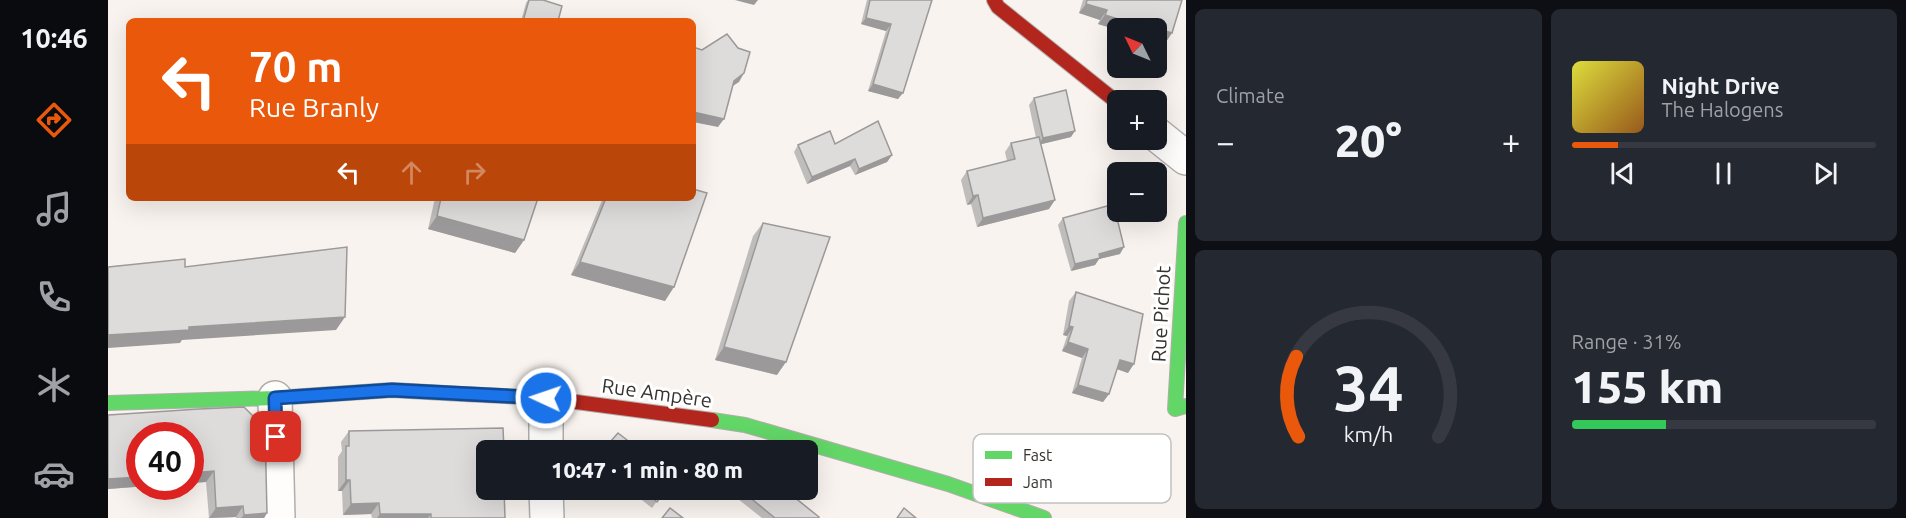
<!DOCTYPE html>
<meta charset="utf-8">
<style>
body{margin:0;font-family:Ubuntu,sans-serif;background:#242831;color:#f1f3f6;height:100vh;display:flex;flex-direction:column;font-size:22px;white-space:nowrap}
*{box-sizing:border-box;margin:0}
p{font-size:20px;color:#9ea1a6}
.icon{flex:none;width:33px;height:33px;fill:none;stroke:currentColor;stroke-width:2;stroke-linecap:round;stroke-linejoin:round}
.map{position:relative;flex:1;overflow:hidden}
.side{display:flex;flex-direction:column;gap:9px;padding:9px;background:#0d0f14;width:720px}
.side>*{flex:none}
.hud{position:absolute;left:18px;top:18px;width:570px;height:183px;border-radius:9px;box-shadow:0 6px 24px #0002;background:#ea580c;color:#fff;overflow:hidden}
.needle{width:39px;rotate:313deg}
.fabs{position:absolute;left:999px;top:18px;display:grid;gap:12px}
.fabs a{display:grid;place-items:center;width:60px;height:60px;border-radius:9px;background:#171b24;box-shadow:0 6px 24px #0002;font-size:30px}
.speed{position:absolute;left:18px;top:422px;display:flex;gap:12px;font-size:30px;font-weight:700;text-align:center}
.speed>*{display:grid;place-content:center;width:78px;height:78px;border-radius:50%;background:#171b24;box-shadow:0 6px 24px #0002;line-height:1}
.speed .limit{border:9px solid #d22;background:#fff;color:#111}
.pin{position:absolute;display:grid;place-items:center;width:51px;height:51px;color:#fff;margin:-26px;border-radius:12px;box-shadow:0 3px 9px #0006}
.me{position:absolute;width:66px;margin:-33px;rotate:273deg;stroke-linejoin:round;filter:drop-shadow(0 0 4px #0008)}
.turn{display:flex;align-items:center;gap:21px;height:126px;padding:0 24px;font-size:27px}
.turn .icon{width:78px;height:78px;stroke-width:2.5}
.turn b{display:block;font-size:42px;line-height:51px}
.lanes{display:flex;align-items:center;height:57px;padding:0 24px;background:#0003;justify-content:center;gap:30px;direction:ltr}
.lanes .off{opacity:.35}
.big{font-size:45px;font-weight:800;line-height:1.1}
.side .widget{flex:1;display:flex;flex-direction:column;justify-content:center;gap:9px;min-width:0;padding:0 21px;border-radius:9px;background:#242831}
.side .dial{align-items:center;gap:0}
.dial svg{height:156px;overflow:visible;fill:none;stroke:#363941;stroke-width:7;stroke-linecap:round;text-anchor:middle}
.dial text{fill:#f1f3f6;stroke:none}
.song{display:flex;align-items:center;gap:18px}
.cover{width:72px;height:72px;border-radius:9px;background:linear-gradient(135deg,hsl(60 70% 55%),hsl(30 70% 35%))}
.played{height:6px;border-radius:3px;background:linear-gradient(90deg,#ea580c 15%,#363941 15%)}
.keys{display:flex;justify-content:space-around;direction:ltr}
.heat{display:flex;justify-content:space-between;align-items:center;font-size:33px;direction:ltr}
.charge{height:9px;border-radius:4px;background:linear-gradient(90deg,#34c759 31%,#363941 0)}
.side .tiles{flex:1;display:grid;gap:9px;grid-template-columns:repeat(2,1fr)}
.trip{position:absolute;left:368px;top:440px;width:342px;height:60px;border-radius:9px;background:#171b24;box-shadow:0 6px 24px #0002;font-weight:800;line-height:60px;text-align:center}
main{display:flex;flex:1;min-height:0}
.tab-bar{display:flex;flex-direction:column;width:108px;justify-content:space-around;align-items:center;background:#090b0e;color:#9ea1a6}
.tab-bar .icon{width:42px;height:42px}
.tab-bar .active{color:#ea580c}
.tab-bar b{font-size:27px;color:#f1f3f6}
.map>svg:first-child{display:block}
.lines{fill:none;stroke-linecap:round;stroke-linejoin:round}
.street-casing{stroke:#b1aeaa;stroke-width:36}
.fast-casing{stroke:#b1aeaa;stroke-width:16}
.jam-casing{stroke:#b1aeaa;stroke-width:16}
.street{stroke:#fefdfc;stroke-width:33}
.fast{stroke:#63d668;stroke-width:14}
.jam{stroke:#b3261e;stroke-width:14}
.wall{fill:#bfbcbc}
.shaded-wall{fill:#9b9999}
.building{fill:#dedbdb;stroke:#9b9999;stroke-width:1.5}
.route-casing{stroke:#114b97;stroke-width:15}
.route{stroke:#1a73e8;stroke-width:10}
.labels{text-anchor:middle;stroke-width:6;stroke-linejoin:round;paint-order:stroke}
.street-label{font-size:20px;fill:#35322f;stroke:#fff}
.key{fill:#fff;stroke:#c2c2c1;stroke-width:1.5}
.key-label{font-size:16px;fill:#35322f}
</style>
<main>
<nav class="tab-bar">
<b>10:46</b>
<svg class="icon active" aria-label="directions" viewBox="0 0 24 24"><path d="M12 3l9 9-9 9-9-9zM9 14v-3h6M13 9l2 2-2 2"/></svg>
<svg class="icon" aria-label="music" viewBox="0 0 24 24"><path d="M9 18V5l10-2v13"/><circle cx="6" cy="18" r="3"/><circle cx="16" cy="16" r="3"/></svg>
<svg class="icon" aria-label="phone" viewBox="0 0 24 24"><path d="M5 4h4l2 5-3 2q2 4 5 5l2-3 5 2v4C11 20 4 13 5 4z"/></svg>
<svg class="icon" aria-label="climate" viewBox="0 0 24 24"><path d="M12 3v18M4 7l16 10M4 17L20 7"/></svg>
<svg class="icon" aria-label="car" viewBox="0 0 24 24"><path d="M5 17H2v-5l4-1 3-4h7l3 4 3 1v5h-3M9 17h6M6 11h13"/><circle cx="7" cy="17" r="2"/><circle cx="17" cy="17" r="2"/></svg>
</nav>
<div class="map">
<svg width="1078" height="518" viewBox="0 0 1078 518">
<rect width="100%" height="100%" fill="#f8f3ee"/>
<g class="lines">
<g class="street-casing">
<g id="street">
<polyline points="1048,134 1078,158"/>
<polyline points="167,398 170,518"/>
<polyline points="438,398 438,450"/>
<polyline points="438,489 439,518"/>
</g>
</g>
<g class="fast-casing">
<g id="fast">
<polyline points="1078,223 1067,409 1078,406"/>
<polyline points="0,403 167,398 284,390 355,394"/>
<polyline points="604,420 637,425 840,484 936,518"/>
</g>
</g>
<g class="jam-casing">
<g id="jam">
<polyline points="886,0 890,7 1010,103"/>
<polyline points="355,394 438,398 604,420"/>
</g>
</g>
<use href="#street" class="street"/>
<use href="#fast" class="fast"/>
<use href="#jam" class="jam"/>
</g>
<g class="wall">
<polygon points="420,0 435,0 450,21 413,21 418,3"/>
<polygon points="759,0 824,0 790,99 760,91 778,31 753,24"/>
<polygon points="975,0 1074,0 1058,42 1048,28 1010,28 1010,30 990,24 992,20 971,13"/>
<polygon points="926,98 963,137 933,144 941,209 869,227 863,204 859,205 853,180 859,171 899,161 897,152 903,143 928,138 921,105"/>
<polygon points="727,144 784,155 779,162 747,175 742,166 699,184 686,152 690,145"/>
<polygon points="327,198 430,198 416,240 407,253 320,229"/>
<polygon points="495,198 585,198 557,301 463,275"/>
<polygon points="955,218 1012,254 991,259 987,265 963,271 950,225"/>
<polygon points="655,223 669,375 607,360 645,236"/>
<polygon points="968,292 1020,373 1009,369 1001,394 995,402 964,393 974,358 954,351 959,336 955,335 961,301"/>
<polygon points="91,409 159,513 156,518 128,518 128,517 101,518 98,482 0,489 0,415"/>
<polygon points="241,431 397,518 264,518 263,514 235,515 234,491 230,491 230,457 234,451 233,442"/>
<polygon points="520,489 558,489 544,508"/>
<polygon points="638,489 710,518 654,518 630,499"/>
</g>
<g class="shaded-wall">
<polygon points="627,0 650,0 646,5"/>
<polygon points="978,4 999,10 992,20 971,13"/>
<polygon points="997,15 1028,22 1064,33 1058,42 1048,39 1048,28 1010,28 1010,30 990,24"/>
<polygon points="758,18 783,24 778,31 753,24"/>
<polygon points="636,73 631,82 620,89 626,81"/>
<polygon points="765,84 795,93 790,99 760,91"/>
<polygon points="585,112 616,119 610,127 585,122"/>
<polygon points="967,131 963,137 930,145 935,138"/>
<polygon points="784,155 779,162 747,175 751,169"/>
<polygon points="747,159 742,166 699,184 704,177"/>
<polygon points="870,195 863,204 859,205 865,196"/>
<polygon points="248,198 257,198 256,200"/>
<polygon points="947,200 941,209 869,227 875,218"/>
<polygon points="329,216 416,240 407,253 320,229"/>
<polygon points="1016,247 1012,254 991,259 987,265 963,271 967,264 991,254"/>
<polygon points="472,262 566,287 557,301 463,275"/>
<polygon points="237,317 228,330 74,340 72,343 0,348 0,335 81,327"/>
<polygon points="961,326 965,327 959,336 955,335"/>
<polygon points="960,342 980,349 974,358 954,351"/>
<polygon points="616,347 678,362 669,375 607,360"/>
<polygon points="1012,360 1026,364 1020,373 1006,368"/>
<polygon points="970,385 1001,394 995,402 964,393"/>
<polygon points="106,471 98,482 82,483 82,473"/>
<polygon points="32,477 32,486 38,486 0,489 0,479"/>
<polygon points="238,480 242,480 234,491 230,491"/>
<polygon points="271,503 263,514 235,515 243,504"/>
<polygon points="135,506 128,517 101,518 108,508"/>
<polygon points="159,513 156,518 133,518 136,515"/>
<polygon points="272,514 323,514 320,518 269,518"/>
</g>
<g class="building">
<polygon points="421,0 435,0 454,6 450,21 415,21"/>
<polygon points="762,0 824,0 795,93 765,84 783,24 758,18"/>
<polygon points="979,0 1074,0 1064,33 1028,22 1026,24 997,15 999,10 978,4"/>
<polygon points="619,34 630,48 642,52 636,73 626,81 616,119 585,112 585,47 594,50"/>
<polygon points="958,90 967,131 935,138 926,98"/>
<polygon points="770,121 784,155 751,169 747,159 704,177 690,145 722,131 727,144"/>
<polygon points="931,137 947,200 875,218 870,195 865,196 859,171 907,159 903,143"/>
<polygon points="585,189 599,193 566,287 472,262 498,198 585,198"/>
<polygon points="333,198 430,198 416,240 329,216"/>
<polygon points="1003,205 1007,219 1009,218 1016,247 991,254 992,258 967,264 955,218"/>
<polygon points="655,223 722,237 678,362 616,347"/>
<polygon points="239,247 237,317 81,327 81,330 0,335 0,267 77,259 77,267"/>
<polygon points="968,292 1035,314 1026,364 1012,360 1001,394 970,385 980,349 960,342 965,327 961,326"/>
<polygon points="136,407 157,428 159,513 136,515 135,506 108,508 106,471 82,473 82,435 32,435 32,477 0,479 0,415 91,409"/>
<polygon points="395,428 396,450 378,450 378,489 396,489 397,518 323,518 323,514 272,514 271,503 243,504 242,480 238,480 238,446 241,446 241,431"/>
<polygon points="510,433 532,450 495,450"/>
<polygon points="562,446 566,450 559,450"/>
<polygon points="533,489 558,489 549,502"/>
<polygon points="638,489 676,489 711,517 710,518 667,518 635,492"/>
<polygon points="562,508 575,518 554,518"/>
<polygon points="796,508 808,518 789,518"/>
</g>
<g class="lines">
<g class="route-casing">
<polyline id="route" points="168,437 167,398 284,390 438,398"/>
</g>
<use href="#route" class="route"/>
</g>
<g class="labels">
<g class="street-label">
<text transform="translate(1053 314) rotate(-87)" y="7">Rue Pichot</text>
<text transform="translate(549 393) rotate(8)" y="7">Rue Ampère</text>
</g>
</g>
<rect x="865" y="434" width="198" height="69" rx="9" class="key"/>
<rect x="877" y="451" width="27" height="8" fill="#63d668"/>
<rect x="877" y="478" width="27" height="8" fill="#b3261e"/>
<g class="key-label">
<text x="915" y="461">Fast</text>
<text x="915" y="488">Jam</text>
</g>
</svg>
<div class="fabs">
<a><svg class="needle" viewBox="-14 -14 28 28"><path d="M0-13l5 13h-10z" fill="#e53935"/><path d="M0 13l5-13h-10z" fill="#9ea1a6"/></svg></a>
<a>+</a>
<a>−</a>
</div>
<div class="speed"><div class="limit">40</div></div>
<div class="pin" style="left:168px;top:437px;background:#d93025"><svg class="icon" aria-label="arrive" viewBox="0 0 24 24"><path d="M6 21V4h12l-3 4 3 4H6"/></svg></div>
<svg class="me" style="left:438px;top:398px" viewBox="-20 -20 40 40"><circle r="17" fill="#1a73e8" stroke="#fff" stroke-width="3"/><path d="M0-11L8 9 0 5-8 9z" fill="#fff"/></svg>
<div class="trip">10:47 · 1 min · 80 m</div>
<div class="hud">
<div class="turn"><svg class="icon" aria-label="left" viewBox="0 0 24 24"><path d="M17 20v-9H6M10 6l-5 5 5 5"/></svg><div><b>70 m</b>Rue Branly</div></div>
<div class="lanes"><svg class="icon" aria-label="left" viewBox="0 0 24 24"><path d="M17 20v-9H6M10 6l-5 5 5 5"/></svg><svg class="icon off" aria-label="ahead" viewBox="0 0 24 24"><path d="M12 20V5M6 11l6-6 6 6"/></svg><svg class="icon off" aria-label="right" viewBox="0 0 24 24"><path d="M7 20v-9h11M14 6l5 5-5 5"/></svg></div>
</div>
</div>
<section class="side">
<div class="tiles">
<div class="widget"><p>Climate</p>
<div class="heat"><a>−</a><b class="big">20°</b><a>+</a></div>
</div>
<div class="widget">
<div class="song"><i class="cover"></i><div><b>Night Drive</b><p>The Halogens</p></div></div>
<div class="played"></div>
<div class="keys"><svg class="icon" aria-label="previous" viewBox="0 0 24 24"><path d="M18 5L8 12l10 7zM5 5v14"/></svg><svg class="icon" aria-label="pause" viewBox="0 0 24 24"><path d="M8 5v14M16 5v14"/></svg><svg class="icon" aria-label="next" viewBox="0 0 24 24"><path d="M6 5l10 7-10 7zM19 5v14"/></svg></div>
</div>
<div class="widget dial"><svg viewBox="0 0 100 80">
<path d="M14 69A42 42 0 1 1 86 69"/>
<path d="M14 69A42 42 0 0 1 13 28" stroke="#ea580c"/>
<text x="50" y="56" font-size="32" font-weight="700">34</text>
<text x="50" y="72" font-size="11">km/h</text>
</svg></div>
<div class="widget"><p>Range · 31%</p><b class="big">155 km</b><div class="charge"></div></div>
</div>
</section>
</main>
